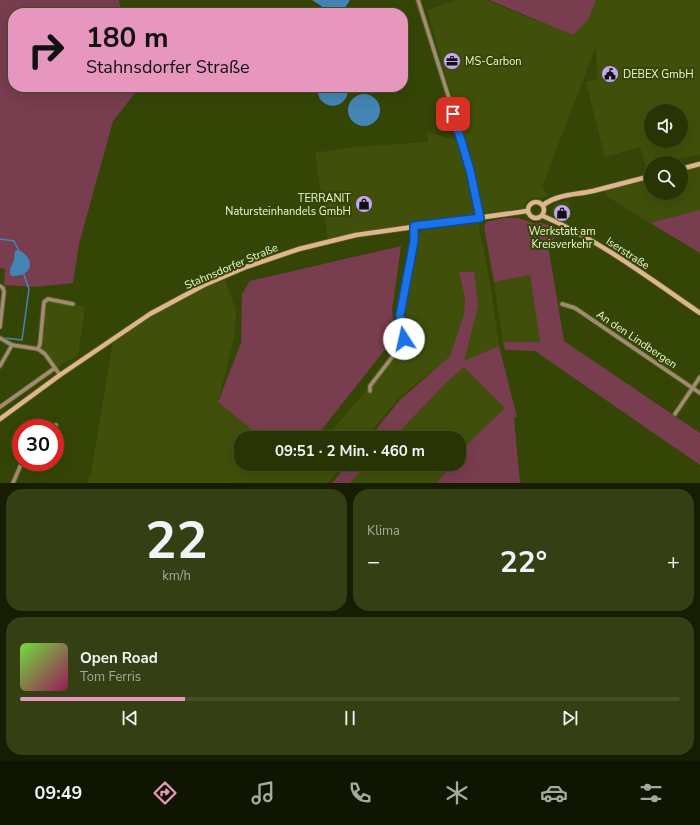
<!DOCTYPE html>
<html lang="de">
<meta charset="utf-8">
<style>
body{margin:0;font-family:"Nunito Sans",sans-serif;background:#343f13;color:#f1f3f6;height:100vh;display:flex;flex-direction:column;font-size:15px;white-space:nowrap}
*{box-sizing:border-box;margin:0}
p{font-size:13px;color:#a5aa9a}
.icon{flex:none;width:22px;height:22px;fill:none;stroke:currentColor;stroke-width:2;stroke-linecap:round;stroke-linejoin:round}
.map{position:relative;height:483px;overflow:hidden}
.panel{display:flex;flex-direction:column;gap:6px;padding:6px;background:#161d02;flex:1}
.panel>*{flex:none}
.guide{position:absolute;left:8px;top:8px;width:400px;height:84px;border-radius:16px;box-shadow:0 4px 16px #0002,0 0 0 1px #444f26;background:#e797bd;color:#111;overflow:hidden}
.controls{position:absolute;left:644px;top:104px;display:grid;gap:8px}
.controls a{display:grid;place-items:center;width:44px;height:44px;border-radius:50%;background:#283404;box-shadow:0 4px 16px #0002,0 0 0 1px #444f26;font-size:20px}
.speed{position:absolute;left:12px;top:419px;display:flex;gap:8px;font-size:20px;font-weight:700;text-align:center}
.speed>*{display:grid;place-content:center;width:52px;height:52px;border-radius:50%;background:#283404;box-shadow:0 4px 16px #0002,0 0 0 1px #444f26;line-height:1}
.speed .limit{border:6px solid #d22;background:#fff;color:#111}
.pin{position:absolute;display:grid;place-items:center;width:34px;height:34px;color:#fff;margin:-17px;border-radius:8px;box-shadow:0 2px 6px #0006}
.me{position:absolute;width:44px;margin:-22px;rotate:350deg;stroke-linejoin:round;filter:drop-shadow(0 0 3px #0008)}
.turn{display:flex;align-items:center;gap:14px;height:84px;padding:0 12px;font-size:18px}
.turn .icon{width:52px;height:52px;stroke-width:2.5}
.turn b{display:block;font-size:28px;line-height:34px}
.big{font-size:30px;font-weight:700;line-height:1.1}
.panel .widget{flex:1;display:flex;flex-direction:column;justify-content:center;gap:6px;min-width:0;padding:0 14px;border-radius:16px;background:#343f13}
.panel .dial{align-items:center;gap:0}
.dial b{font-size:52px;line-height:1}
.song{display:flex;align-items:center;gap:12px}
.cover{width:48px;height:48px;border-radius:6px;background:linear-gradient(135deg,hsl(100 70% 55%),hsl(330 70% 35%))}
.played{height:4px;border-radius:2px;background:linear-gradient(90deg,#e797bd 25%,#444f26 25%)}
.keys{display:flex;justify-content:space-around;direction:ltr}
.heat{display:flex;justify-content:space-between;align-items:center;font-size:22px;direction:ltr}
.panel .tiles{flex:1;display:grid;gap:6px;grid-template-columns:1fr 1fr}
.widget:last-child{grid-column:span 2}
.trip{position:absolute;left:234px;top:431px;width:232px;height:40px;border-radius:16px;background:#283404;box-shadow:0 4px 16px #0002,0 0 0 1px #444f26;font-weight:700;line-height:40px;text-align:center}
.tabs{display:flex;height:64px;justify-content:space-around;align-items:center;background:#101502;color:#a5aa9a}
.tabs .icon{width:28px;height:28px}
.tabs .current{color:#e797bd}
.tabs b{font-size:18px;color:#f1f3f6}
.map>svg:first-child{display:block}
.built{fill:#40500a;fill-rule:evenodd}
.green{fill:#783d4e}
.water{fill:#4485b6}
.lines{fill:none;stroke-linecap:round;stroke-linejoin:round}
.stream{stroke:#4485b6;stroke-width:1.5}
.street-casing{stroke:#526227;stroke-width:5.5}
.secondary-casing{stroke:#526227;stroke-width:6}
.street{stroke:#a58a72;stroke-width:3.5}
.secondary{stroke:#dfb48e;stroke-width:4.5}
.route-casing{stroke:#114b97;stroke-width:10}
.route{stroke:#1a73e8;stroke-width:7}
.labels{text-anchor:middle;stroke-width:4;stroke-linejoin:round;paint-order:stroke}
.poi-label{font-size:11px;fill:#ebf9d2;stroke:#354506;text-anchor:start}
.street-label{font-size:11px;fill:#ebf9d2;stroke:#354506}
</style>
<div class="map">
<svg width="700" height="483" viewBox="0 0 700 483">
<rect width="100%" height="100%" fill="#354506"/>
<g class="built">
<path d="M457 0H485L573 35 588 20 596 0H700V154L663 163H651V166L646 167 640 147 605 157 586 82 597 79 596 46 542 187 548 195 542 198H533L526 202 522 208 487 213 481 210 473 170 427 10ZM651 111H681V141H651Z"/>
<polygon points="427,132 459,141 468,172 476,211 473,215 419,223 328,241 315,153 351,147 428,142"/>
<polygon points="700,166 700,210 650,223 608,197 605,190 651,178 651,193 681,193 681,171"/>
<polygon points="569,201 570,209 565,219 551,212 554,204"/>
<polygon points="475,222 478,223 490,283 499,346 463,362 478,306 459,273 465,299 464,314 450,356 398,399 366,438 326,438 370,386 403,343 400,315 408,272 419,233 422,230"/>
<polygon points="530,275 540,342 503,342 494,282"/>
<polygon points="224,277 236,311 234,337 218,402 262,438 241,438 241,464 294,464 300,469 304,464 344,464 328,483 87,483 91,474 113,342 159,312"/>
<polygon points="48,299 85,307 78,355 55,368 38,349 44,302"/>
<polygon points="464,367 505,408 459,452 459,438 393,438 449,380"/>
<polygon points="368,464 453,464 436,483 350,483"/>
</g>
<g class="green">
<polygon points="0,0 119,0 121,13 13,13 13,87 140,87 113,121 79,244 73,283 35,287 4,285 5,269 0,268"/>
<polygon points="489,0 596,0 588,20 573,35"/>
<polygon points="700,210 700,253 650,223"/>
<polygon points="505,218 518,218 536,224 541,223 560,228 549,247 549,251 564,341 700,433 700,465 535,351 505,350 503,342 540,342 530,275 494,282 484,226 486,222"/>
<polygon points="401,246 392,311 395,337 315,438 262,438 218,402 241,343 242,294 250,281"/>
<polygon points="459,272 474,272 478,306 464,361 499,346 517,417 514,418 520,483 436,483 453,464 459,464 459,452 505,408 464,367 449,380 393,438 369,438 400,400 450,356 464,314 465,299"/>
<polygon points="348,464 368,464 350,483 332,483"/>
</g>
<g class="water">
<polygon points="312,0 350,0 342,13 332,13"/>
<path d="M318 87H348C350 112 315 112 318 87Z"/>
<circle cx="364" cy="110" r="16"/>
<path d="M19 250C36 259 33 277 12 276L10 274V269L14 260 15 251Z"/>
</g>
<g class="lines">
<g class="stream">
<polyline points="0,239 14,241 19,251"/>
<polyline points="5,338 22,340 29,289 23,272"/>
</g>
<g class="street-casing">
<g id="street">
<polyline points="418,0 461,136 471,170 480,218"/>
<polyline points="0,286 3,288 4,292 0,327"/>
<polyline points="562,304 575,308 700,393"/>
<polyline points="0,338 12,345 38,349 45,354 60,375"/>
<polyline points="38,349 40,344 44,302 48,299 73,304"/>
<polyline points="0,366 12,345"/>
<path d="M370 391V386L403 343C405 333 399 323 400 313 404 284 413 256 414 226"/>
<polyline points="0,407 55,368"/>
<polyline points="675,414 700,377"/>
<polyline points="48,428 56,425"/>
<polyline points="13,483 22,462"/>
</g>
</g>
<g class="secondary-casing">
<g id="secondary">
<polyline points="681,169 700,164"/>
<circle cx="536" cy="210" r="8"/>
<path d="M543 205C558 194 575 195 593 191 613 186 632 181 651 176"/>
<path d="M543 216C599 240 649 278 700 313"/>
<polyline points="0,419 60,375 150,314 204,285 246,267 299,249 356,235 527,211"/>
</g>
</g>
<use href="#street" class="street"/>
<use href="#secondary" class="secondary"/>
</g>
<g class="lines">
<g class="route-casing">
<polyline id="route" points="404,339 400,315 414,241 414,226 480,218 470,170 453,114"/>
</g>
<use href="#route" class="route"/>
</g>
<defs>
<g id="office-disc" transform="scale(0.9)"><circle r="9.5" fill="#c5a6f0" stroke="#354506"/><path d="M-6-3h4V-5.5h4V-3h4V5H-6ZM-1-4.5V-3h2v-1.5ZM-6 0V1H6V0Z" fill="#111"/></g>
<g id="civic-disc" transform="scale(0.9)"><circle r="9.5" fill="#c5a6f0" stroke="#354506"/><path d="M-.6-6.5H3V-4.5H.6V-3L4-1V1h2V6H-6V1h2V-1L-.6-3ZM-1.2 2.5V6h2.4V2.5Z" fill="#111"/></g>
<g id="shop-disc" transform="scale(0.9)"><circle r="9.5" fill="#c5a6f0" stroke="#354506"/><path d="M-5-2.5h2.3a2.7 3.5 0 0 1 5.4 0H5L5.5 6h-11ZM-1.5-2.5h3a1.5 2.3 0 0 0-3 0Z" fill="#111"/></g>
</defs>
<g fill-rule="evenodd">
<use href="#office-disc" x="452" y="61"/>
<use href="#civic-disc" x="610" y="74"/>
<use href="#shop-disc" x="364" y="204"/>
<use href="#shop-disc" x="562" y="213"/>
</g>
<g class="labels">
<g class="poi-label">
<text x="465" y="65">MS-Carbon</text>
<text x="623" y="78">DEBEX GmbH</text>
<text x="351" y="202" text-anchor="end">TERRANIT<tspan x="351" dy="13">Natursteinhandels GmbH</tspan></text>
<text x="562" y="235" text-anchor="middle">Werkstatt am<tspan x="562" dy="13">Kreisverkehr</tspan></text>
</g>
<g class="street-label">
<text transform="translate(628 253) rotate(33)" y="4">Iserstraße</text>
<text transform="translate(231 266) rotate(-23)" y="4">Stahnsdorfer Straße</text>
<text transform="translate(637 339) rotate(34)" y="4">An den Lindbergen</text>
</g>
</g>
</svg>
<div class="controls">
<a><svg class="icon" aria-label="sound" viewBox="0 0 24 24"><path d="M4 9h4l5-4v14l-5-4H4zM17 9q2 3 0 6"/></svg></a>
<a><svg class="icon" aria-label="search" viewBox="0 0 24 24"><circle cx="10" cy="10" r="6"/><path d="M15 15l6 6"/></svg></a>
</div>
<div class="speed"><div class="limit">30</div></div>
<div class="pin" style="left:453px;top:114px;background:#d93025"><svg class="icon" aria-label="arrive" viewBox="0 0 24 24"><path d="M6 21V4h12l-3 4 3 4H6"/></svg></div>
<svg class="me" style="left:404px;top:339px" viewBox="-20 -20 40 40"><circle r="19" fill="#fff"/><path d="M0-13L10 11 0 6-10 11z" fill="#1a73e8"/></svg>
<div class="trip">09:51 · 2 Min. · 460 m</div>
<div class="guide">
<div class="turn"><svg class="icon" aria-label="right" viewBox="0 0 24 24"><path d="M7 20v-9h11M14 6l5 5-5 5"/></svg><div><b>180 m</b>Stahnsdorfer Straße</div></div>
</div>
</div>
<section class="panel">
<div class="tiles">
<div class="widget dial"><b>22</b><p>km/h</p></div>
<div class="widget"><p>Klima</p>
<div class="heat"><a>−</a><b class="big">22°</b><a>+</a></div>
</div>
<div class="widget">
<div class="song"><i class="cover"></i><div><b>Open Road</b><p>Tom Ferris</p></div></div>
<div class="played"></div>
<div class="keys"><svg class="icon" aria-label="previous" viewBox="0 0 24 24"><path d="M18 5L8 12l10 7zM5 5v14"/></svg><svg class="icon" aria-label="pause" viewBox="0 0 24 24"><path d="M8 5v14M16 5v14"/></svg><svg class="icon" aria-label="next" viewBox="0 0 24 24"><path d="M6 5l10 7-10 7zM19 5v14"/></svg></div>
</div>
</div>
</section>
<nav class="tabs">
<b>09:49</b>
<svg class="icon current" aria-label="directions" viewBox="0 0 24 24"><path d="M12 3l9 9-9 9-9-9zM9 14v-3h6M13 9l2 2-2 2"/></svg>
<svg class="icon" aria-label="music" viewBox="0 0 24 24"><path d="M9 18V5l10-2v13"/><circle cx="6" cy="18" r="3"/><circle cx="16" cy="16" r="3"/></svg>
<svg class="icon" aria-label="phone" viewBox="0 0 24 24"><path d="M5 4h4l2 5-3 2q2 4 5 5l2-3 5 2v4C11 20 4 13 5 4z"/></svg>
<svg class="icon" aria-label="climate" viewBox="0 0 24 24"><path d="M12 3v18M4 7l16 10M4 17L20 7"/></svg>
<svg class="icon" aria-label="car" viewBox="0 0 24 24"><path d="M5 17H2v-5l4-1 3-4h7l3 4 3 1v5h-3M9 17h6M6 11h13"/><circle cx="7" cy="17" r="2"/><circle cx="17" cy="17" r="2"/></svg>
<svg class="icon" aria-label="filters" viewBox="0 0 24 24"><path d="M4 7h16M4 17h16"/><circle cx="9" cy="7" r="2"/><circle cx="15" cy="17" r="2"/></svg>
</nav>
